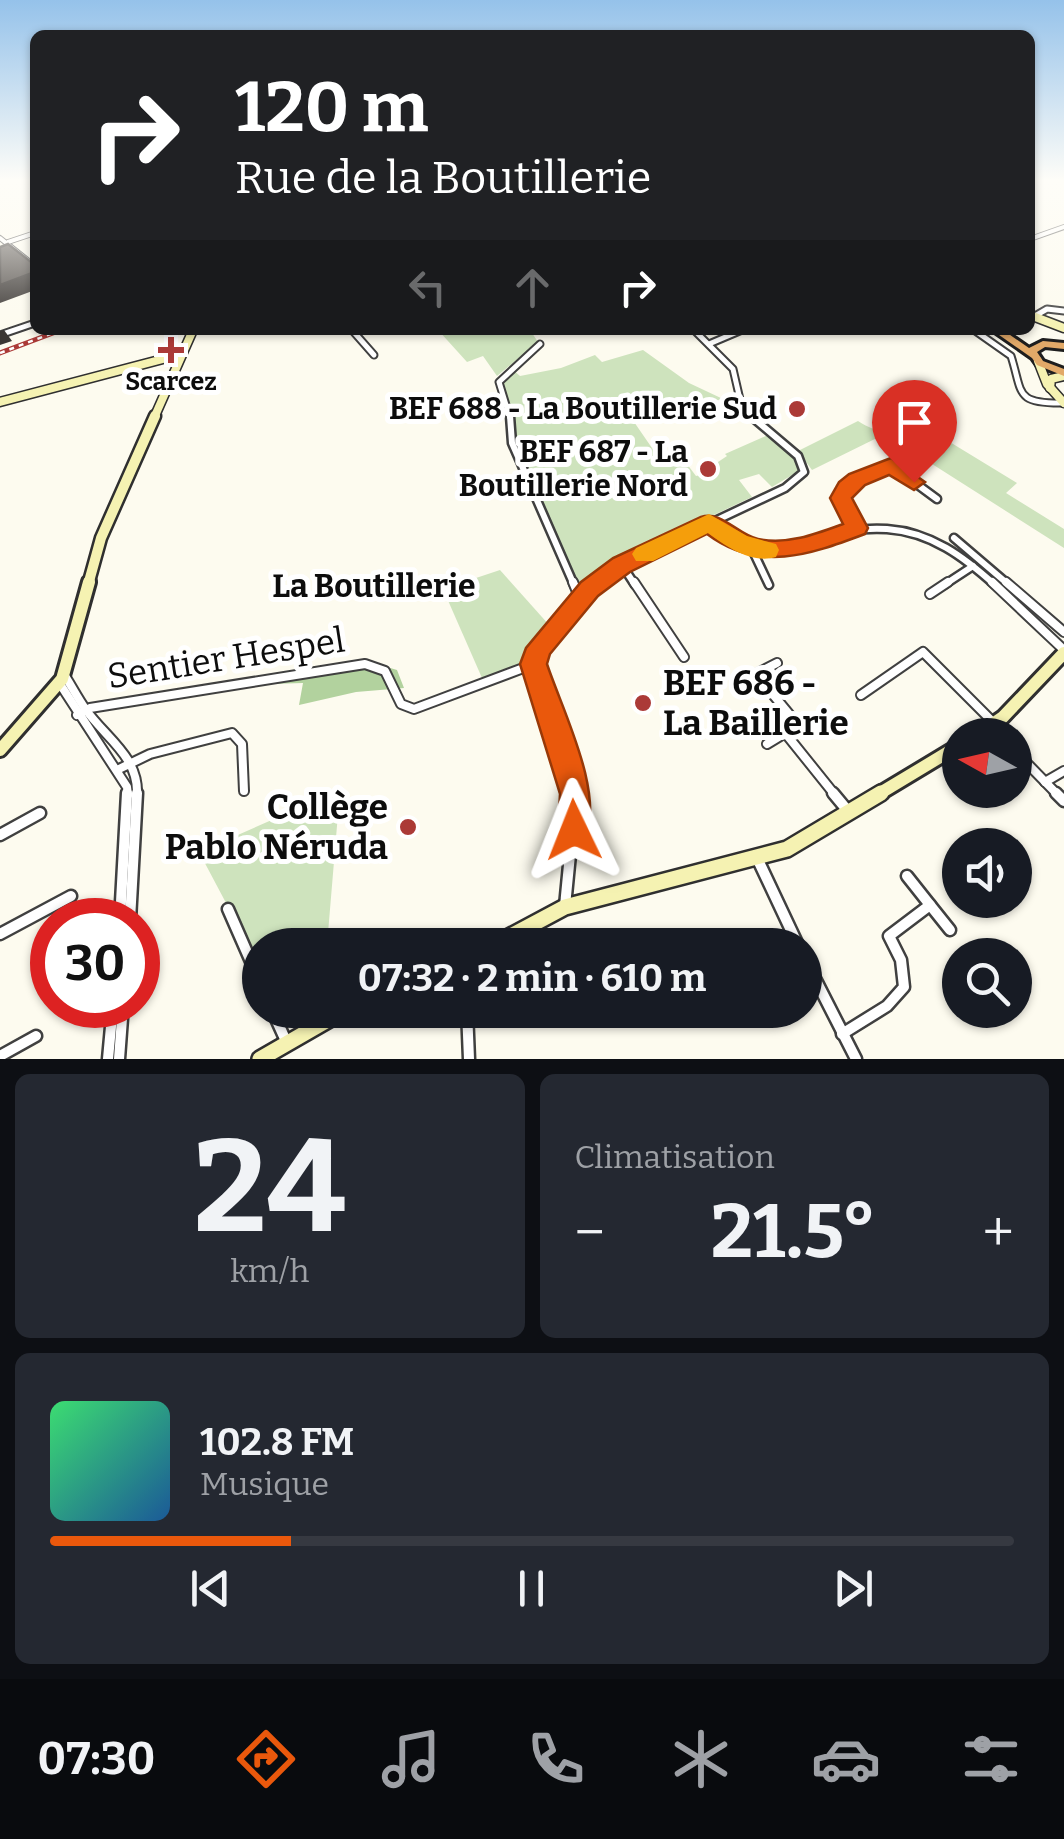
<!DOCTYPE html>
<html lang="fr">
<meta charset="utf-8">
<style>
body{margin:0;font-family:Bitter,serif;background:#242831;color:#f1f3f6;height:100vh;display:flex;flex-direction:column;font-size:38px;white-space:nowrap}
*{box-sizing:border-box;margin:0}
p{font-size:32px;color:#9ea1a6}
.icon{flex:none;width:55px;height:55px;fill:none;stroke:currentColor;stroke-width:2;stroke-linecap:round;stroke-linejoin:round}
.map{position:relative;height:1059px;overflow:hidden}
.details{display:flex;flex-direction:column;gap:15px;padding:15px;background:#0d0f14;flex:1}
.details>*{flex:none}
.banner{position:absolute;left:30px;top:30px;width:1005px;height:305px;border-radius:15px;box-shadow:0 2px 8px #0004;background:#202124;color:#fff;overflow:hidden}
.needle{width:65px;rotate:278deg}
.controls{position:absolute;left:942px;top:718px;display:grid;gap:20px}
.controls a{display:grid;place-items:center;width:90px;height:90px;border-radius:50%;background:#171b24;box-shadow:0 2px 8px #0004;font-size:50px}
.speed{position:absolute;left:30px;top:898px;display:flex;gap:20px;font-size:50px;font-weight:700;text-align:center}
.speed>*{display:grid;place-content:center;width:130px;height:130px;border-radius:50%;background:#171b24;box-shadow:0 2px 8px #0004;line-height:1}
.speed .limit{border:15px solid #d22;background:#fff;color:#111}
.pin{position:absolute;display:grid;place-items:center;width:85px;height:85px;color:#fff;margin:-102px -42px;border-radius:50% 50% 50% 0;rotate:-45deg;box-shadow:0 0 10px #0007}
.pin .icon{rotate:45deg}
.me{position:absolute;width:110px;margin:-55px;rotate:358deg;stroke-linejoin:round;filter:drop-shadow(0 0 8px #0008)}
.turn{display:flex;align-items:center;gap:35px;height:210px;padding:0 40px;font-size:45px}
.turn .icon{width:130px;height:130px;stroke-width:2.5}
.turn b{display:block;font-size:70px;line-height:85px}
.lanes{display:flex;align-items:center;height:95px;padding:0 40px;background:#0003;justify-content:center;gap:50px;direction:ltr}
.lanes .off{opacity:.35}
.big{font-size:75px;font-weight:700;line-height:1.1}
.details .card{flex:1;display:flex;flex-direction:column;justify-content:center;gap:15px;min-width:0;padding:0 35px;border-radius:15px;background:#242831}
.details .dial{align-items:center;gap:0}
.dial b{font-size:130px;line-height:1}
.song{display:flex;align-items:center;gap:30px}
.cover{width:120px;height:120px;border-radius:15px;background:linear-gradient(135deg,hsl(140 70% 55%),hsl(210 70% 35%))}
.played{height:10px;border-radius:5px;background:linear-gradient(90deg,#ea580c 25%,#363941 25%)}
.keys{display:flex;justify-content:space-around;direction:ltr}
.heat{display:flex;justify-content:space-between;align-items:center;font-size:55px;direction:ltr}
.details .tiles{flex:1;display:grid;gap:15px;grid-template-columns:1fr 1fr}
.card:last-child{grid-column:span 2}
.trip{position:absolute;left:242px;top:928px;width:580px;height:100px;border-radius:50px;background:#171b24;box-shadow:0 2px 8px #0004;font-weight:700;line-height:100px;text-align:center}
.tabs{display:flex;height:160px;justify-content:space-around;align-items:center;background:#090b0e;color:#9ea1a6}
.tabs .icon{width:70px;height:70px}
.tabs .current{color:#ea580c}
.tabs b{font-size:45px;color:#f1f3f6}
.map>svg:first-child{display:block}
.green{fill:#cee3bd}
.forest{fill:#b2d29e}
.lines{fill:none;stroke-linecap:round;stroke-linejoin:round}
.street-far4-casing{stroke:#404040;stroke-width:6}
.street-far3-casing{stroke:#404040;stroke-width:9}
.street-far2-casing{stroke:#404040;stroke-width:11}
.street-far1-casing{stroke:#404040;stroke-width:12}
.street-casing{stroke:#404040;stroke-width:15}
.secondary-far3-casing{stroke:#2f2f2f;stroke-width:11}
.secondary-far2-casing{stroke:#2f2f2f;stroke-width:15}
.secondary-far1-casing{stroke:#2f2f2f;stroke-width:18}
.secondary-casing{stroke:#2f2f2f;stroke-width:20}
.highway-casing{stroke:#1e1e1e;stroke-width:6}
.street-far4{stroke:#fff;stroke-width:4}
.street-far3{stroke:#fff;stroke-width:5}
.street-far2{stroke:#fff;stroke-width:6}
.street-far1{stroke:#fff;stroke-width:8}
.street{stroke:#fff;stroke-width:10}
.secondary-far3{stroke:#f5f2b2;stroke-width:8}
.secondary-far2{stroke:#f5f2b2;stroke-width:10}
.secondary-far1{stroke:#f5f2b2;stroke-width:12}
.secondary{stroke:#f5f2b2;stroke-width:15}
.highway{fill:#e2a968;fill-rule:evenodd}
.rail-casing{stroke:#ab3a37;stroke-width:5}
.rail{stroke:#fff;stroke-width:2.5;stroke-dasharray:5;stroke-linecap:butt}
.shaded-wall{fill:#3b3734}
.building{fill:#544f4b;stroke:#3b3734;stroke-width:2.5}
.route{fill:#ea580c;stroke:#983908;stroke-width:2.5}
.slow{fill:#f59e0b}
.poi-dot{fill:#ab3a37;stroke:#fff;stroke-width:4}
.labels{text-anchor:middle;stroke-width:10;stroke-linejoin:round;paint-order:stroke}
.far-poi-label{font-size:25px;font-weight:bold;fill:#0d0d0d;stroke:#fff}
.poi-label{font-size:30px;font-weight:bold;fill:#0d0d0d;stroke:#fff;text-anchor:end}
.neighbourhood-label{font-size:32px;font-weight:bold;fill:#0d0d0d;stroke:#fff}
.near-street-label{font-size:35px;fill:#0d0d0d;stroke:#fff}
.near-poi-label{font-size:35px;font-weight:bold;fill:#0d0d0d;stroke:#fff;text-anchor:start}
</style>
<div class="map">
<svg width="1064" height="1059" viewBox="0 0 1064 1059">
<rect width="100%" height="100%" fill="#fdfbef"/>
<g class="green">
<polygon points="438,330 530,330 538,342 497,376 483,356 467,362"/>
<polygon points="643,350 689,383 723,399 632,419 663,464 684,460 696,476 718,471 715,464 727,456 725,454 768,435 793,455 799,471 772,487 759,474 739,480 752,497 633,553 581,587 573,582 513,436 516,427 500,380 511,368 520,376 561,368 595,355 602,362"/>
<path d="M858 421C880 436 893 430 917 422L1017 483 1006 493 1064 529V548L885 434 812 470 798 451Z"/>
<polygon points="500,570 550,626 521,663 482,678 443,589"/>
<polygon points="340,790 327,945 260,945 260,967 199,852"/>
</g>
<polygon class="forest" points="370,662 397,670 404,688 356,692 299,705 303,683 270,684 295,670"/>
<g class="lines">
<g class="street-far4-casing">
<g id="street-far4">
<polyline points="0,238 35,266"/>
<polyline points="1030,239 1064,227"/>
<polyline points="8,242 35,233"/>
</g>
</g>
<g class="street-far3-casing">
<g id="street-far3">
<polyline points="1035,316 1047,309 1064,311"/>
<polyline points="352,330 374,355"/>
<polyline points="694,330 733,369 742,408 754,418"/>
<path d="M974 330 1011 356C1023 393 1014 404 1064 403"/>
<polyline points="0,335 35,323"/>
<polyline points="709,344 742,330"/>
<polyline points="510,418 499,382 540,344"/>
</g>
</g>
<g class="street-far2-casing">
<g id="street-far2">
<polyline points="510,416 512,443 574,585"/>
<polyline points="891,465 937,499"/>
<path d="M710 523C788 575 812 524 887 529 931 532 964 557 995 585"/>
<polyline points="857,528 842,505 847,487 913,455"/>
<polyline points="954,538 1009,585"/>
<polyline points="751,547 769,585"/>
<polyline points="622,565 635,585"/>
<polyline points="595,585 628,562 785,488 804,472 798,456 751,416"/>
<polyline points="944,585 973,566"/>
</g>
</g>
<g class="street-far1-casing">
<g id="street-far1">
<polyline points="573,582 580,599"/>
<polyline points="634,582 684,657"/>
<polyline points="992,582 1064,650"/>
<polyline points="1006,582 1064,632"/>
<polyline points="930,594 948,582"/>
<path d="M65 676C72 687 78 699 86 710 106 738 139 757 137 795"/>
<polyline points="60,684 127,787 128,795"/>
<polyline points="861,695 923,652 993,722"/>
<polyline points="77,715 90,708 365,664 385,671 401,704 414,709 534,664"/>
<polyline points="786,734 835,795"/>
<polyline points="767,744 795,727 794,720 756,674 777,663"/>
<polyline points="1015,751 1058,795"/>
<polyline points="119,769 150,754 232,733 242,744 244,791"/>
<polyline points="1045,782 1064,771"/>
<polyline points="576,795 534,669 539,649 597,582"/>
</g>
</g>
<g class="street-casing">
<g id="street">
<polyline points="833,793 848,811"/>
<polyline points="1056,793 1064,801"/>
<polyline points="0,835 40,813"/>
<polyline points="758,860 798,945"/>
<polyline points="930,905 950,930"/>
<polyline points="565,906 576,793"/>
<polyline points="228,909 260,982"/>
<polyline points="120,920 127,793"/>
<polyline points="130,920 137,793"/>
<polyline points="0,934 71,896"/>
<polyline points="805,959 856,1059"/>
<polyline points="272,1010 286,1041"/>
<polyline points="467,1010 469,1059"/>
<polyline points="842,1034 887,1006 904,987 901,960 889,936 930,905 907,876"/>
<polyline points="0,1056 36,1036"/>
<polyline points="108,1059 113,1005"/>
<polyline points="119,1059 123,1005"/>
</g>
</g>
<g class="secondary-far3-casing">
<g id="secondary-far3">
<polyline points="1030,315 1064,328"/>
<polyline points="1038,361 1047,384 1064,403"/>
<polyline points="1050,388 1051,379 1064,376"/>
<polyline points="0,402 182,354"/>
<polyline points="154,418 193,330"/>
</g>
</g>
<g class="secondary-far2-casing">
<polyline id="secondary-far2" points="88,585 101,538 155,416"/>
</g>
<g class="secondary-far1-casing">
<g id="secondary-far1">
<polyline points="977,735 1003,717 1064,653"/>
<polyline points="0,750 62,679 89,582"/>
<polyline points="877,795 960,745"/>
</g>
</g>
<g class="secondary-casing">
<g id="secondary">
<polyline points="494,945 565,907 787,849 881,793"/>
<polyline points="260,1059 345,1010"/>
</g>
</g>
<g class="highway-casing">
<polygon id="highway" points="992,330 1003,330 1029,348 1043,341 1064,343 1064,349 1045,347 1037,352 1043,361 1064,369 1064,376 1037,365 1032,358"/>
</g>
<use href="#street-far4" class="street-far4"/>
<use href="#street-far3" class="street-far3"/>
<use href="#street-far2" class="street-far2"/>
<use href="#street-far1" class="street-far1"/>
<use href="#street" class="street"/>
<use href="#secondary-far3" class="secondary-far3"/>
<use href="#secondary-far2" class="secondary-far2"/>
<use href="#secondary-far1" class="secondary-far1"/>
<use href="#secondary" class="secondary"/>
<use href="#highway" class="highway"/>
<g class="rail-casing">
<polyline id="rail" points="0,353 61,330"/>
</g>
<use href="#rail" class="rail"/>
</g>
<g class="shaded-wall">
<polygon points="35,272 35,290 0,303 0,285"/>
<polygon points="4,330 12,341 0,345 0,331"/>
</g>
<polygon class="building" points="8,244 35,265 35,272 0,285 0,247"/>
<linearGradient id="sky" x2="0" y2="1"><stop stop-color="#95c2ea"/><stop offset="0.55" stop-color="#fefdf8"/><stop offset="1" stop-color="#fefdf8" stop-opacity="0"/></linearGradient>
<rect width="1064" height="328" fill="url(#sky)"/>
<path class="route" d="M891 458 925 482 914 490 889 475 865 485 852 498 868 528 865 534C809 555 759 573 707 534L630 572 598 596 550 654 547 664C563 712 605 793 585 841L574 846 562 841 558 830 560 794 520 664 526 648 581 582 613 558 701 517C721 510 738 535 758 539 788 545 816 534 843 524L830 498 839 482 849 474Z"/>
<path class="slow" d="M709 514 747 536 776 544 779 550 776 557C751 564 727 547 708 533L653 561H636L632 554 636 548Z"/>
<g class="poi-dot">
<path d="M166 335h10v10h10v10h-10v10h-10v-10h-10v-10h10z"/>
<circle cx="797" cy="409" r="10"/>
<circle cx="708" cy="469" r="10"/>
<circle cx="643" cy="703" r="10"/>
<circle cx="408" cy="827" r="10"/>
</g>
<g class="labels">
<g class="far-poi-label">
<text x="171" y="390">Scarcez</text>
</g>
<g class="poi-label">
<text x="777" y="419">BEF 688 - La Boutillerie Sud</text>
<text x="688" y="462">BEF 687 - La<tspan x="688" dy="34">Boutillerie Nord</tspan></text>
</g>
<g class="neighbourhood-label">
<text x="374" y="597">La Boutillerie</text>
</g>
<g class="near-street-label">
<text transform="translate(226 658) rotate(-9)" y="12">Sentier Hespel</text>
</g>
<g class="near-poi-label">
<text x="663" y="695">BEF 686 -<tspan x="663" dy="40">La Baillerie</tspan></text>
<text x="388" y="819" text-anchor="end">Collège<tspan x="388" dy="40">Pablo Néruda</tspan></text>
</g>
</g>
</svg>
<div class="controls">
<a><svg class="needle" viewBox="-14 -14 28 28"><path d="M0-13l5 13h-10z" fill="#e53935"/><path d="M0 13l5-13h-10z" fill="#9ea1a6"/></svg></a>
<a><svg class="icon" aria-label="sound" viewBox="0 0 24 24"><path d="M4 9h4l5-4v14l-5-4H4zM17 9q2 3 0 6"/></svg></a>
<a><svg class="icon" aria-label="search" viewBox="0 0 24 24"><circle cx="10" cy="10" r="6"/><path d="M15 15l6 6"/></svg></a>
</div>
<div class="speed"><div class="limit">30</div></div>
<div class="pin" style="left:914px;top:482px;background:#d93025"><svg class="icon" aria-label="arrive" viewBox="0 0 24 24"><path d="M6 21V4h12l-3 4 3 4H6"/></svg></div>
<svg class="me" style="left:574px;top:830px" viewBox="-20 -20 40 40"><path d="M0-17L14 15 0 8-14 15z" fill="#ea580c" stroke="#fff" stroke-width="4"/></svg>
<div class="trip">07:32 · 2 min · 610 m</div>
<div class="banner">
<div class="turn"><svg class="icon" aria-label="right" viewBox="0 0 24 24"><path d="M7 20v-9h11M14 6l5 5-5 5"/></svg><div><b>120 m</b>Rue de la Boutillerie</div></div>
<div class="lanes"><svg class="icon off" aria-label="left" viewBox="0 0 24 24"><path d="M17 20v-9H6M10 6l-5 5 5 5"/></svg><svg class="icon off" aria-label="ahead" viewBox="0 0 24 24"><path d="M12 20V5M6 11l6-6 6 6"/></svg><svg class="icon" aria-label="right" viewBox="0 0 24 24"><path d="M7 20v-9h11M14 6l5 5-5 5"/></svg></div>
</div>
</div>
<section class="details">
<div class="tiles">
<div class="card dial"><b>24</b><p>km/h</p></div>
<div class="card"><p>Climatisation</p>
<div class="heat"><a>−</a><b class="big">21.5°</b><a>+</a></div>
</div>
<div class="card">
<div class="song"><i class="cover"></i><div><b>102.8 FM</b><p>Musique</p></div></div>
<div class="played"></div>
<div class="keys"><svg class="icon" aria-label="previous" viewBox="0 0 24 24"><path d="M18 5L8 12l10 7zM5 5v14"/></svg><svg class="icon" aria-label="pause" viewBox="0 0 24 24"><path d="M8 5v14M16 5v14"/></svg><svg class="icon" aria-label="next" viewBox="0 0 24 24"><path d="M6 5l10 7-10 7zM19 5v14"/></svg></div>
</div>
</div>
</section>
<nav class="tabs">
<b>07:30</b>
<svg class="icon current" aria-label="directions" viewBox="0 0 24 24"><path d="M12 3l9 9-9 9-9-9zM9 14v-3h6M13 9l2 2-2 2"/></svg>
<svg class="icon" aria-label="music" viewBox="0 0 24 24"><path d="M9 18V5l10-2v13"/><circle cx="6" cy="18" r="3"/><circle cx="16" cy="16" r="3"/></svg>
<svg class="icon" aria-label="phone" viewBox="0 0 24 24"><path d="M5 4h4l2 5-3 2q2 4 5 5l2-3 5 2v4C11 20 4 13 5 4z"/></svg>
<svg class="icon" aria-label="climate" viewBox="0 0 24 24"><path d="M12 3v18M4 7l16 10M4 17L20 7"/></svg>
<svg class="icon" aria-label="car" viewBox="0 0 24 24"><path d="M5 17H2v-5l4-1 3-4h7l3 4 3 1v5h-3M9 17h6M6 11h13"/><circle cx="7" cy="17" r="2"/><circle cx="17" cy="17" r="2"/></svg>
<svg class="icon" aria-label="filters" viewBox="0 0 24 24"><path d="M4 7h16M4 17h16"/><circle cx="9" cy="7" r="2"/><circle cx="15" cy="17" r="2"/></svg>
</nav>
